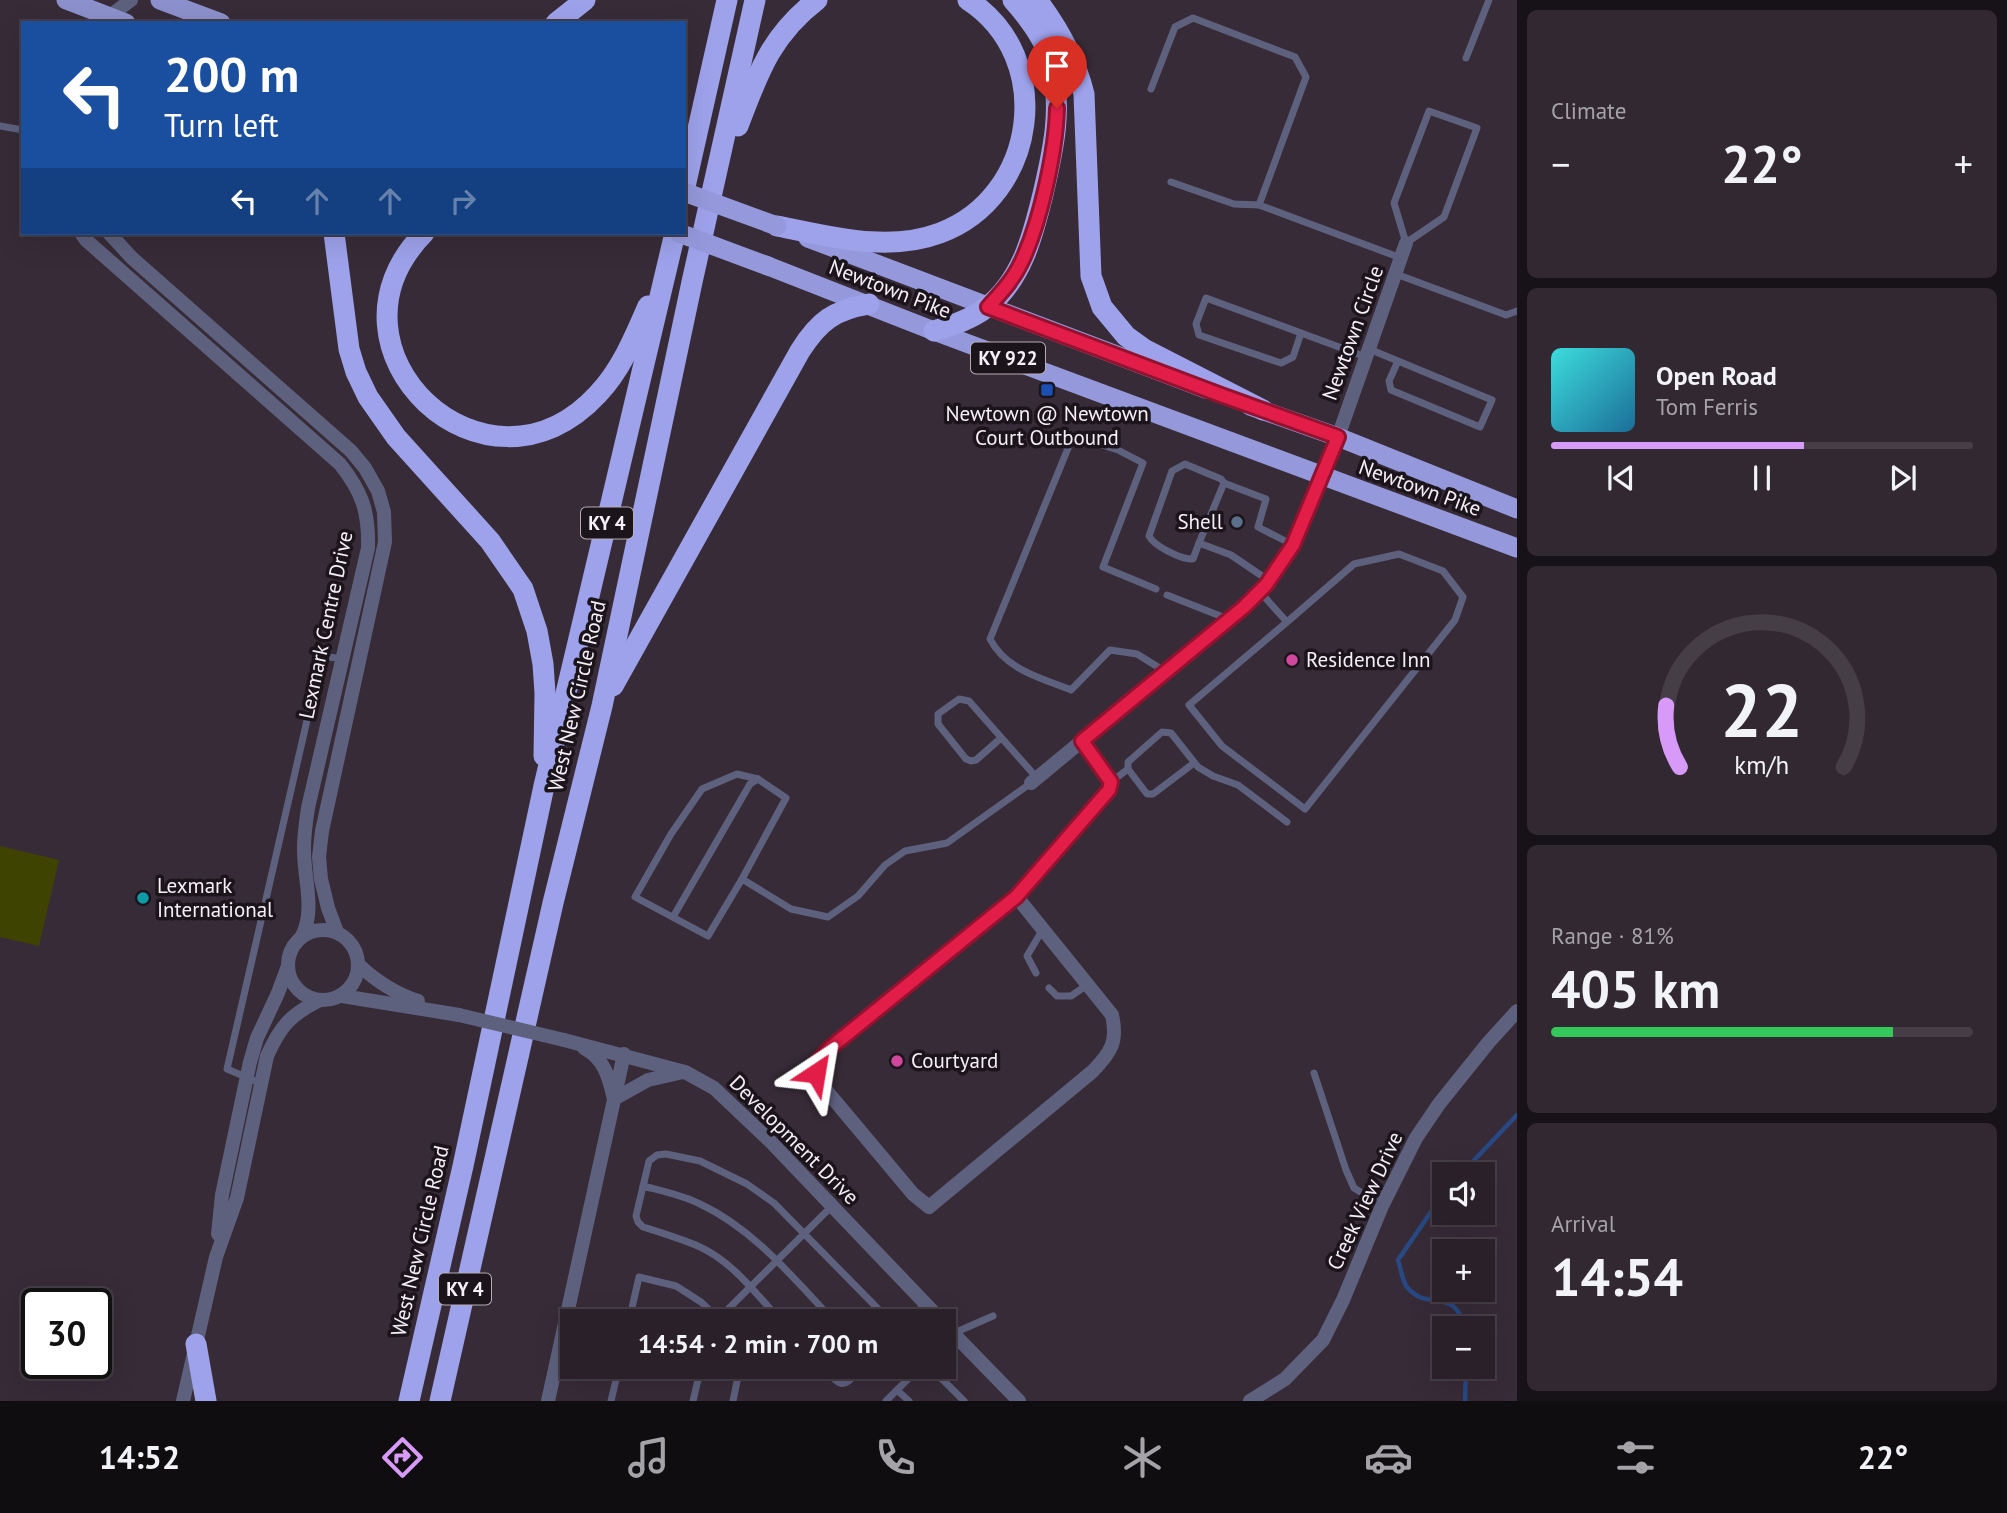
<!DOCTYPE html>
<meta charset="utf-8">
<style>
body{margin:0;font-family:"PT Sans",sans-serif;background:#312831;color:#f1f3f6;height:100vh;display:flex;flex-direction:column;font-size:26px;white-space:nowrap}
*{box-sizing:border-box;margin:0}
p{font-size:23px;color:#a5a3a8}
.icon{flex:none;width:38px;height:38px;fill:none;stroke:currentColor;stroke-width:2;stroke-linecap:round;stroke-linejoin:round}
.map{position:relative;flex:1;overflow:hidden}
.side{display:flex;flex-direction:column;gap:10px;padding:10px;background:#171217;width:490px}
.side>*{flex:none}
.guide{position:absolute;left:21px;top:21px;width:665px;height:214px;border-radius:0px;box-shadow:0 7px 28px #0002,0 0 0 2px #453e46;background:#1a4fa0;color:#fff;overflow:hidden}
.tools{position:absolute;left:1432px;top:1162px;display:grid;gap:14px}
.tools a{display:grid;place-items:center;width:63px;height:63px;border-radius:0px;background:#292029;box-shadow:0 7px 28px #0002,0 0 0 2px #453e46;font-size:35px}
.speed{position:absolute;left:21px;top:1288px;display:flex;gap:14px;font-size:35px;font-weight:700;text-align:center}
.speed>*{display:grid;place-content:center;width:91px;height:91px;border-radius:50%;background:#292029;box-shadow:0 7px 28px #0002,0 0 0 2px #453e46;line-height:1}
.speed .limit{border:4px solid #111;border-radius:10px;background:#fff;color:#111}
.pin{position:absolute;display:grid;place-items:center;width:60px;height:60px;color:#fff;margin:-72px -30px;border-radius:50% 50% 50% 0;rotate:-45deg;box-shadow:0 0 7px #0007}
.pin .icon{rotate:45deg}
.me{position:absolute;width:77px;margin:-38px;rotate:33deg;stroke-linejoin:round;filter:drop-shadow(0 0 5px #0008)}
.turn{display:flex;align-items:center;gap:24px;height:147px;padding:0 28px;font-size:32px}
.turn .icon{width:91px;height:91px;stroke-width:2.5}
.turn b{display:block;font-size:49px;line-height:60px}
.lanes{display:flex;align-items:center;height:66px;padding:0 28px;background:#0003;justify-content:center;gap:35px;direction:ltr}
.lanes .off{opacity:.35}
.big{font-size:52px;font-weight:600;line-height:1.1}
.side .tile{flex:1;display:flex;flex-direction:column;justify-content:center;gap:10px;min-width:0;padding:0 24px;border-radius:10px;background:#312831}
.side .dial{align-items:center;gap:0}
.dial svg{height:182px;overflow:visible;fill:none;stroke:#453e46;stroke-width:7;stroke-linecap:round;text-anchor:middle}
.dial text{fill:#f1f3f6;stroke:none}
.song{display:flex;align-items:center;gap:21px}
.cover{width:84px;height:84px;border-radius:10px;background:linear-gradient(135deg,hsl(180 70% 55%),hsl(200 70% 35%))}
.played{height:7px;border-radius:4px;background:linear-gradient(90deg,#d89af8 60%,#453e46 60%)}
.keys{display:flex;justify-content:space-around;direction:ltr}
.heat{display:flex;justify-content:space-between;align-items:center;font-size:38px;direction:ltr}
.charge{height:10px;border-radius:5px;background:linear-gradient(90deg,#34c759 81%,#453e46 0)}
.trip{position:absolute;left:560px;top:1309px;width:396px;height:70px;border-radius:0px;background:#292029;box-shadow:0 7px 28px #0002,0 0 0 2px #453e46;font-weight:600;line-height:70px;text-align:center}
.dock{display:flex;height:112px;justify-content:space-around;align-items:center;background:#100d10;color:#a5a3a8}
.dock .icon{width:49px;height:49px}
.dock .current{color:#d89af8}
.dock b{font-size:32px;color:#f1f3f6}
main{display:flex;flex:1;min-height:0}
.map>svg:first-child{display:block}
.green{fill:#3f4302}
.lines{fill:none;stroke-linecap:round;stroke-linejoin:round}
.stream{stroke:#284983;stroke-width:4.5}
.service{stroke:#5e617e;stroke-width:7}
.minor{stroke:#5e617e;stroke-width:14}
.primary{stroke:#8c90cc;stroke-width:19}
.trunk{stroke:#9599dc;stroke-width:19}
.motorway{stroke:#9ea2eb;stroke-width:21}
.minor-bridge{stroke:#5e617e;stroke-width:14}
.trunk-bridge{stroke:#9599dc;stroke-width:19}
.route-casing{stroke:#92132f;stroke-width:18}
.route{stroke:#e11d48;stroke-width:12}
.transit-dot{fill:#1a4fb4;stroke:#1b151b;stroke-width:2.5}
.service-dot{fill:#5c6f8a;stroke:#1b151b;stroke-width:2.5}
.hotel-dot{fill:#d1479c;stroke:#1b151b;stroke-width:2.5}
.culture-dot{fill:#0f9aa8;stroke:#1b151b;stroke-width:2.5}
.labels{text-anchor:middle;stroke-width:7;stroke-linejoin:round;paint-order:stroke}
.shield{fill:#1b151b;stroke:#b5aeb5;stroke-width:2}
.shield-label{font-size:19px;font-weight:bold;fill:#f7eff7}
.street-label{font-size:21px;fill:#f7eff7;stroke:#1b151b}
.poi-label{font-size:21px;fill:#f7eff7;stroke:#1b151b;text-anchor:start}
</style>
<main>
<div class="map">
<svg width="1517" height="1401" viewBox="0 0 1517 1401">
<rect width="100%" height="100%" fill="#372b37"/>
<polygon class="green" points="0,846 59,860 39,946 0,937"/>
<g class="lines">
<g class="stream">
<polyline points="1461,1174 1517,1115"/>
<path d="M1444 1193 1398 1260C1401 1268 1402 1281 1407 1287 1428 1313 1454 1285 1465 1328"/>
<polyline points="1465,1401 1466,1367"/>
</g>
<g class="service">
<polyline points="1466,58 1489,0"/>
<polyline points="1151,89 1175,27 1193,18 1295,57 1306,77 1259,205"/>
<polygon points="1429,111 1477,128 1444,217 1406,243 1394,203"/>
<polyline points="0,126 23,130"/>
<polyline points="1171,182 1234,204 1259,205 1401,258"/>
<polyline points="1396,274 1506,315 1517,311"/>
<polyline points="1301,333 1293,357 1281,363 1199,335 1196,324 1206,298 1366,357"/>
<polyline points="1369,349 1492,400 1480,427 1391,390 1389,381 1398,361"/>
<path d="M1199 543 1193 559C1182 560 1154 546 1149 536L1172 471 1185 464 1221 479 1224 483"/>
<polyline points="1268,580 1231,555 1199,543 1224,483 1266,499 1258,527 1293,545"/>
<path d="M1156 589 1103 567 1143 463 1118 450 1073 436 990 639C1006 670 1041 678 1071 690L1110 650 1137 654 1166 672"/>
<polyline points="1260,592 1287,622 1354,564 1399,554 1443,571 1463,597 1455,620 1305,809 1222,746 1189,705 1287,622"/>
<polyline points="1167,595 1228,619"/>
<polyline points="1001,738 976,760 971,761 966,759 938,724 938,714 959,699 969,701 1037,778"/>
<polyline points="1194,763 1153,794 1147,794 1128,769 1128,762 1162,732 1171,733 1198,767 1213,776 1238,785 1287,822"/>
<polygon points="737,774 758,779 786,798 742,879 708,936 635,897 671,834 702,789"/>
<polyline points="1111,782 1128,769"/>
<polyline points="742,879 791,909 828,917 858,896 885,865 905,851 947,843 1031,783"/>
<polyline points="673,917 750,784 758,779"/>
<polyline points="1036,973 1027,956 1043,929"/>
<polyline points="1049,988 1057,996 1071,996 1087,985"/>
<polyline points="1314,1073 1346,1170 1354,1188 1382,1205"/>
<polyline points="260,1083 227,1069 319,668 323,661 328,657 345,659"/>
<path d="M643 1186C662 1191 682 1195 700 1204 754 1229 794 1279 834 1321"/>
<polyline points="629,1321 639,1277 676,1286 701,1302 721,1321"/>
<polyline points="716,1321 831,1207"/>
<path d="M781 1321C757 1295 733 1262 700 1247 682 1239 662 1233 643 1227L638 1222 636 1216 649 1161 657 1155 666 1154 700 1161 747 1184 774 1203 890 1321"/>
<polyline points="909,1321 925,1304"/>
<polyline points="954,1333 993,1316"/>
<path d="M823 1367C844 1390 842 1388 863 1367"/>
<polyline points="930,1367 964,1401"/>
<polyline points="897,1390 909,1401"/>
<polyline points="611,1401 619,1367"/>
<polyline points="693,1401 701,1367"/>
<polyline points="733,1401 740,1367"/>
<polyline points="886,1401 920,1367"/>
</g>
<g class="minor">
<polyline points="106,22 110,16 131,0"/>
<path d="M81 233 86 240 340 464C362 492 369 511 368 548L308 808C306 821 304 834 304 847 303 876 316 909 302 936"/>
<polyline points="109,233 132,258 351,451 365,468 378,491 384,512 385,542 322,831 319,857 321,879 328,908 337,932"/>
<polyline points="1031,783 1244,607 1266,585 1293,545 1338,437 1406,243"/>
<path d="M1016 896 1112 1015C1118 1042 1111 1052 1093 1071L929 1207 913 1194 820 1083C811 1068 819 1058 830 1048L1016 896 1109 790 1111 782 1082 741"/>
<circle cx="323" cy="965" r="35"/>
<path d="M359 965C377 982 394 993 418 1001"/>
<polyline points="342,996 459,1015"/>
<polyline points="564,1040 685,1072 714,1088 770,1141 942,1321"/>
<path d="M584 1048C605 1059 609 1078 614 1099L648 1080 683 1072"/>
<polyline points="218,1234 222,1195 250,1062 257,1038 278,993 288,966"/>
<polyline points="943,1323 1019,1401"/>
<path d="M183 1401 216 1257 237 1198 267 1056C280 1027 290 1015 318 1001"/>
<polyline points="548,1401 624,1054"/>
<polyline points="1250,1401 1285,1379 1323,1340 1343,1300 1382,1206 1416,1138 1439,1104 1488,1043 1517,1011"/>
</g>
<g class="primary">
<polyline points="66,0 126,23"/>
<polyline points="160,0 221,23"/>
</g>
<g class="trunk">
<polyline points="808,238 1206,389"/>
<polyline points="768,266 934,331 1517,548"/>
<polyline points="1250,406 1338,437 1517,509"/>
</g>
<g class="motorway">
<path d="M1037 0C1059 29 1075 58 1084 94L1091 276 1102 307 1126 336 1144 349 1263 410"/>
<polyline points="556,23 585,0"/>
<path d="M738 126C758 74 770 36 817 0"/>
<polyline points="684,191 727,0"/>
<path d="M777 226C830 236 887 253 940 233 1037 197 1057 58 968 0"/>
<polyline points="334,233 349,349 356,372 368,397 396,437 490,541 523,589 537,631 543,664 545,693 544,756"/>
<path d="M424 233C310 349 486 516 598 394 621 370 635 336 648 306"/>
<path d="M934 331C953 325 972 319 987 307 1022 280 1033 235 1043 194 1053 151 1063 108 1051 63 1046 40 1028 17 1013 0"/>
<path d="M613 686 800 351C819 321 834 310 869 304"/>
<polyline points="196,1344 206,1401"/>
<polyline points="409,1401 463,1166 544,786 675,233"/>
<polyline points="440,1401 553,903 602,706 692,282 755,0"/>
</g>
<polyline class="minor-bridge" points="459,1015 564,1040"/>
<g class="trunk-bridge">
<polyline points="684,192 777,226"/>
<polyline points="679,233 768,266"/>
</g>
</g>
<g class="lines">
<g class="route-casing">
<path id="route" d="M816 1073 817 1062 830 1048 1016 897 1109 790 1111 782 1082 741 1244 607 1266 585 1293 545 1338 437 1221 395 988 307C1001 293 1013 280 1021 263 1040 224 1056 151 1057 108"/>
</g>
<use href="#route" class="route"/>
</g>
<rect class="transit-dot" x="1040" y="383" width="14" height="14" rx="3.5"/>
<circle class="service-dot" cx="1237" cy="522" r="7"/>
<g class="hotel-dot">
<circle cx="1292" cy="660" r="7"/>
<circle cx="897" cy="1061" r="7"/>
</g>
<circle class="culture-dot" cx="143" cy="898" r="7"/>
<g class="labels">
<g class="shield">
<rect x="971" y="342.5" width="74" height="31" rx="5"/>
<rect x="581" y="507.5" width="52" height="31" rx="5"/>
<rect x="439" y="1273.5" width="52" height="31" rx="5"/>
</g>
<g class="shield-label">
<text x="1008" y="365">KY 922</text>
<text x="607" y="530">KY 4</text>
<text x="465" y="1296">KY 4</text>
</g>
<g class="street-label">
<text transform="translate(890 289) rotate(21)" y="7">Newtown Pike</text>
<text transform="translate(1353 333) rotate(-70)" y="7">Newtown Circle</text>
<text transform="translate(1420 488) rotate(20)" y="7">Newtown Pike</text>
<text transform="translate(326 625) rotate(-78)" y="7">Lexmark Centre Drive</text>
<text transform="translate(577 696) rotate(-77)" y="7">West New Circle Road</text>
<text transform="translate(794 1140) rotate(45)" y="7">Development Drive</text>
<text transform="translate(1365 1201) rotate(-65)" y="7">Creek View Drive</text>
<text transform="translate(420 1241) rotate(-77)" y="7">West New Circle Road</text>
</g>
<g class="poi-label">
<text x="1047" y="421" text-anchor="middle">Newtown @ Newtown<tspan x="1047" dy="24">Court Outbound</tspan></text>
<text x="1223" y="529" text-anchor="end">Shell</text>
<text x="1306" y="667">Residence Inn</text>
<text x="157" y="893">Lexmark<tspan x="157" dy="24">International</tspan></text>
<text x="911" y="1068">Courtyard</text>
</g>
</g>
</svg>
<div class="tools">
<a><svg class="icon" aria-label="sound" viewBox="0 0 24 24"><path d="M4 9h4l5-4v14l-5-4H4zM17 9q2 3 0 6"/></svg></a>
<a>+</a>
<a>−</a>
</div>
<div class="speed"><div class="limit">30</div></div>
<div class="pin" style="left:1057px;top:108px;background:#d93025"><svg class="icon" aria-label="arrive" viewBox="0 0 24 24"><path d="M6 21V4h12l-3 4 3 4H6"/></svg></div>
<svg class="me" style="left:816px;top:1073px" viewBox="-20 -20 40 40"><path d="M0-17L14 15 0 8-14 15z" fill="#e11d48" stroke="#fff" stroke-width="4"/></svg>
<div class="trip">14:54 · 2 min · 700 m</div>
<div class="guide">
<div class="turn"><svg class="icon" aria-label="left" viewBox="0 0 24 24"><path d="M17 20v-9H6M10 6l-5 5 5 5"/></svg><div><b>200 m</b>Turn left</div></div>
<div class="lanes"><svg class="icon" aria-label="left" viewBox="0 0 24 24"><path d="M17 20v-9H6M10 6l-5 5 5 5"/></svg><svg class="icon off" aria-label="ahead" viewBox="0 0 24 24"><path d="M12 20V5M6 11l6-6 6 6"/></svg><svg class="icon off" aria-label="ahead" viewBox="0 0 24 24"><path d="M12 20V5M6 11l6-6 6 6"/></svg><svg class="icon off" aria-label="right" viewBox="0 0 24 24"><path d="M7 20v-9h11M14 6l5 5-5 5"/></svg></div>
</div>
</div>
<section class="side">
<div class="tile"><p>Climate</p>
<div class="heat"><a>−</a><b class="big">22°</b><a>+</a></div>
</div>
<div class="tile">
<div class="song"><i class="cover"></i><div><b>Open Road</b><p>Tom Ferris</p></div></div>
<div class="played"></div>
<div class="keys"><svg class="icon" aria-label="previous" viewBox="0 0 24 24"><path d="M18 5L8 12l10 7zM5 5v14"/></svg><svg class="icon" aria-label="pause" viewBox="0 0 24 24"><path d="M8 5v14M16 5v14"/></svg><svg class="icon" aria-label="next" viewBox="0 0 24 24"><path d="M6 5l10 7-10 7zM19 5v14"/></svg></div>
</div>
<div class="tile dial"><svg viewBox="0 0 100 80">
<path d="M14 69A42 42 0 1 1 86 69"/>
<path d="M14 69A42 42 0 0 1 8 42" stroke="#d89af8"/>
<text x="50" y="56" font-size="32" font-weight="700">22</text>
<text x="50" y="72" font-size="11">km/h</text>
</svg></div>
<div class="tile"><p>Range · 81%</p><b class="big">405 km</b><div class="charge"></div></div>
<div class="tile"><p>Arrival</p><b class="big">14:54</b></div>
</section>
</main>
<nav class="dock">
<b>14:52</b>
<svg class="icon current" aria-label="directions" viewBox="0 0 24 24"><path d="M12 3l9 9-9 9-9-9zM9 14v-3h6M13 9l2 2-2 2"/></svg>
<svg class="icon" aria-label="music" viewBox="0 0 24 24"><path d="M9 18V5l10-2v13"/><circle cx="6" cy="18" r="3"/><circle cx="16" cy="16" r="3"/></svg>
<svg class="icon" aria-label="phone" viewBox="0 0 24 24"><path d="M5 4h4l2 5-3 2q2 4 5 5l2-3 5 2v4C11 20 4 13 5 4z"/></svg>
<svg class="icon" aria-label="climate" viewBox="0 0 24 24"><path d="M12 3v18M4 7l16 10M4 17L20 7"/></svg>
<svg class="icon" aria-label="car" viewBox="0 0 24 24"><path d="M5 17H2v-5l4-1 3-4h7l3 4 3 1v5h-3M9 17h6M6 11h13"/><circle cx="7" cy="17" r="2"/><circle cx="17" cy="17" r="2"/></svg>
<svg class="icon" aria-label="filters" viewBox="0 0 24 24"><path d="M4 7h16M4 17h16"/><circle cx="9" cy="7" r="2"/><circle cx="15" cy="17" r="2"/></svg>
<b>22°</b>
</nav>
